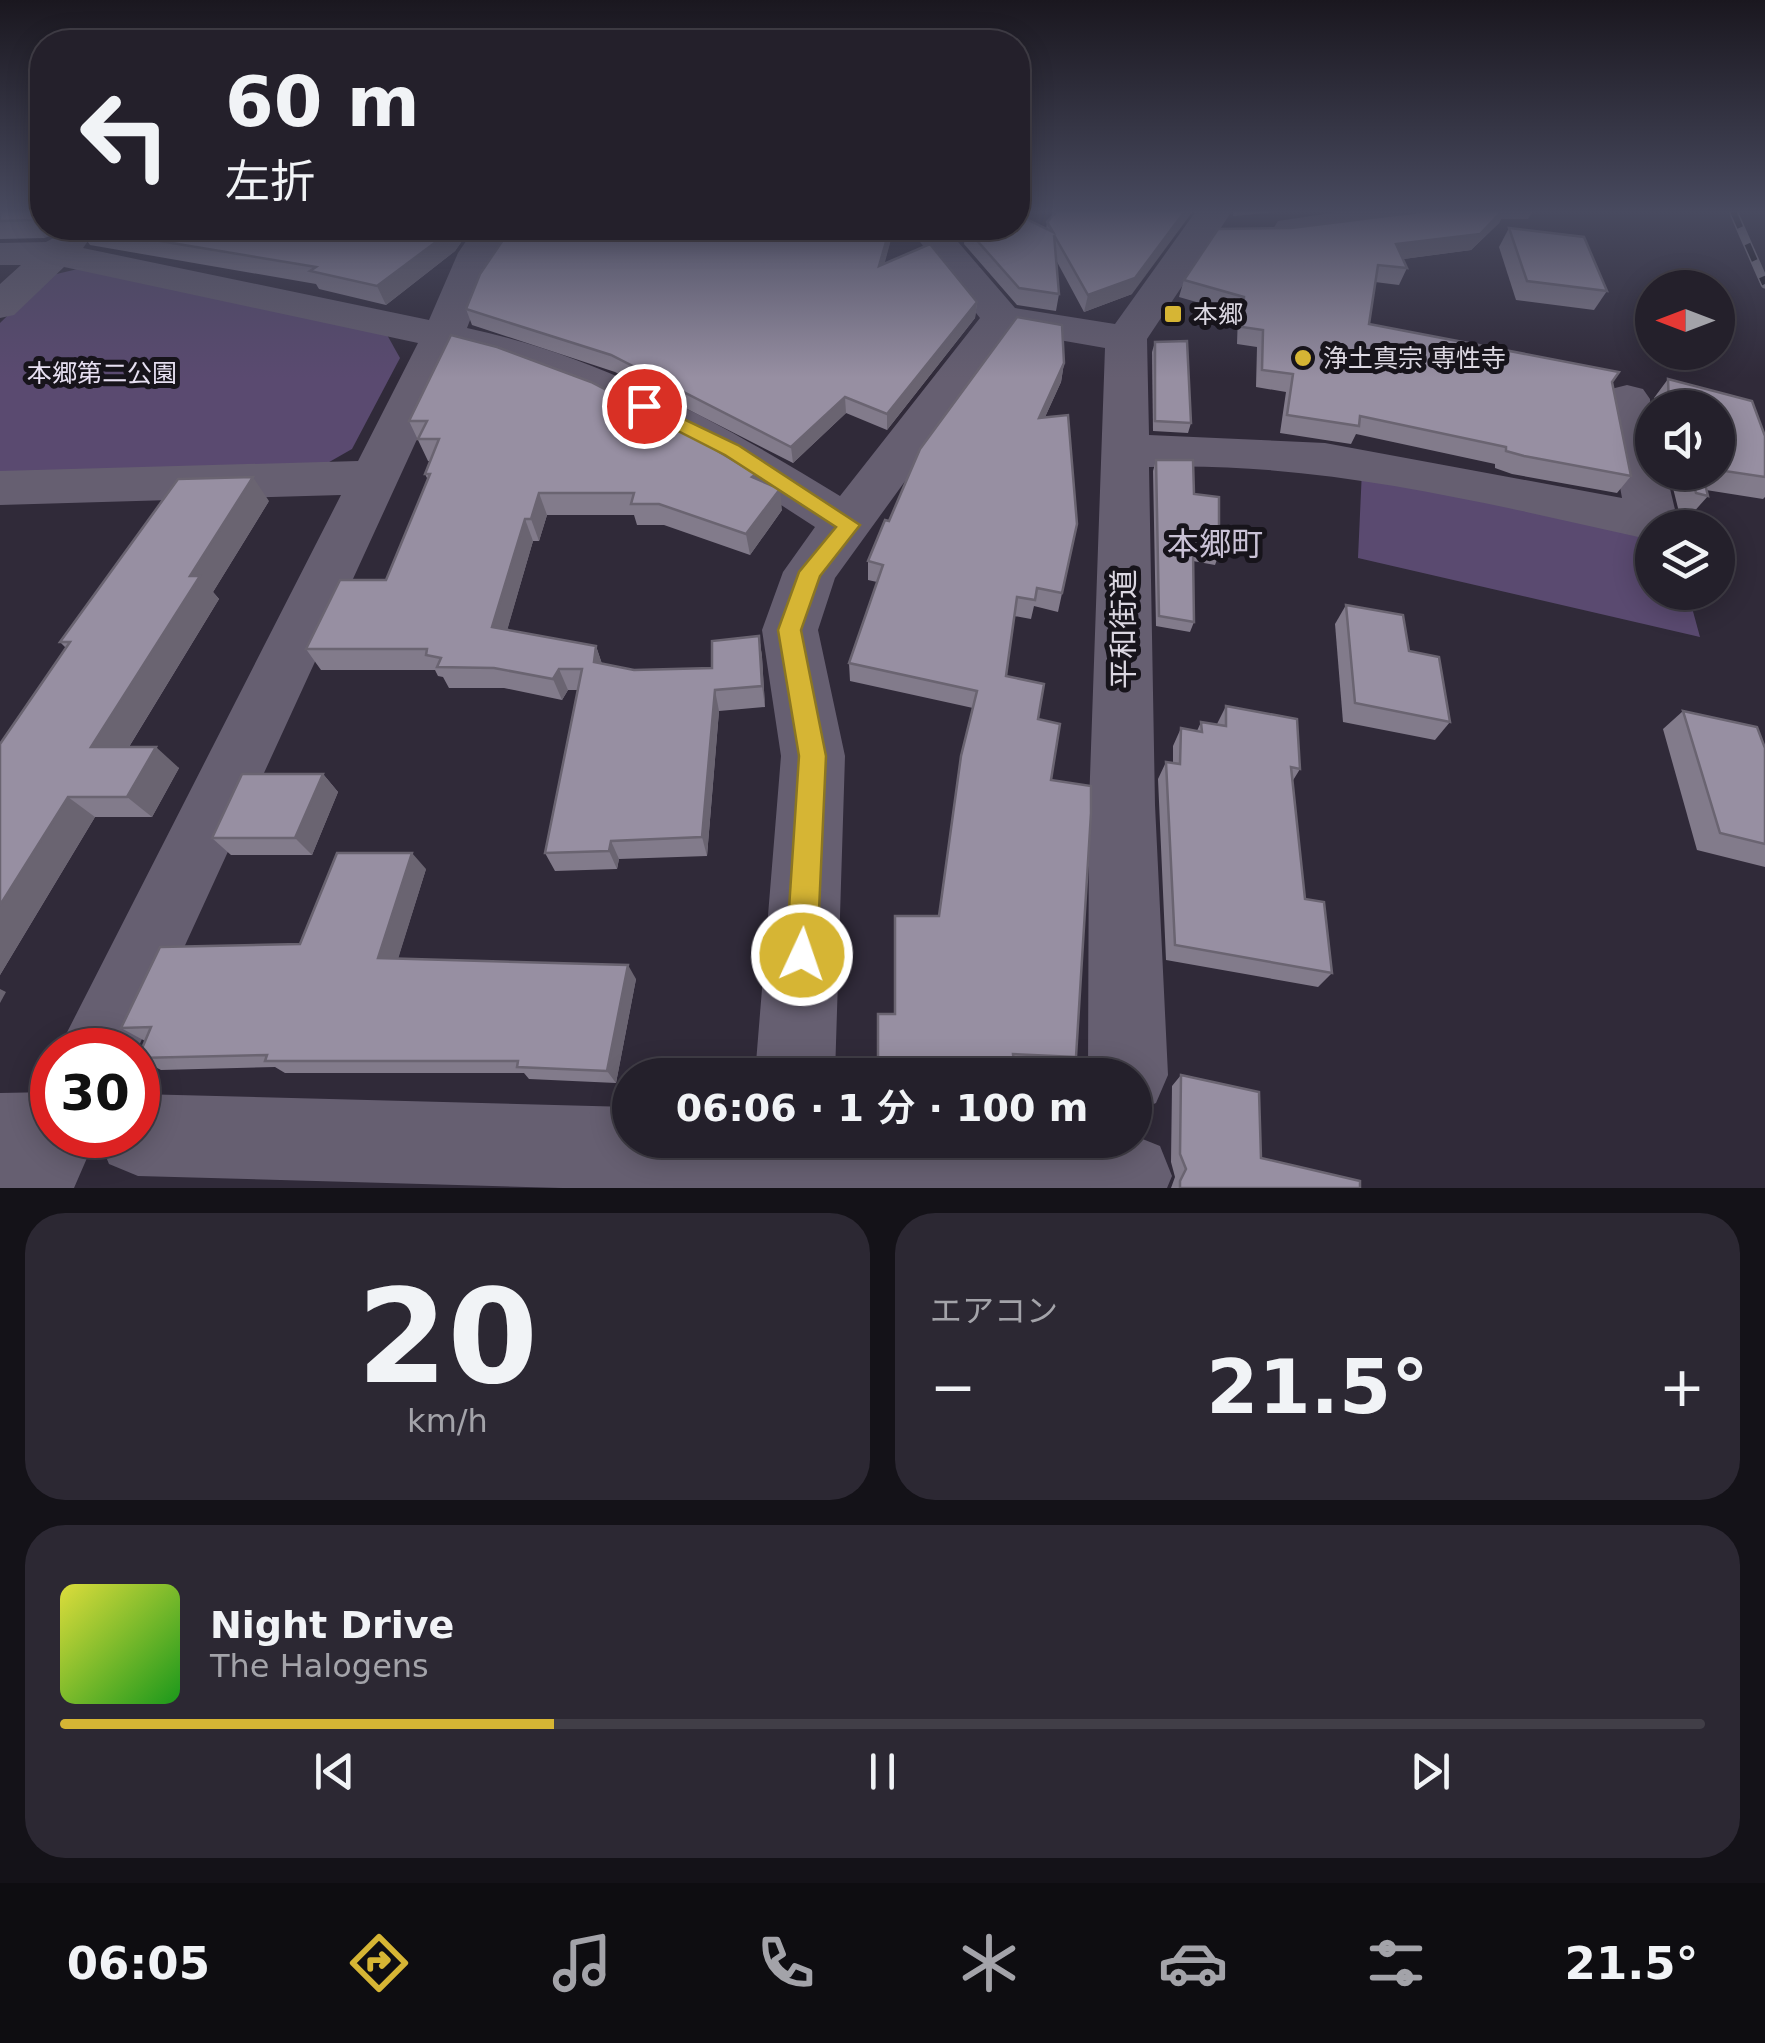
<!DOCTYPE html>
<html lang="ja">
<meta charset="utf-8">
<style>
body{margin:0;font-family:"DejaVu Sans","Noto Sans JP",sans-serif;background:#2c2833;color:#f1f3f6;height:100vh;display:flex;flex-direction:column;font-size:38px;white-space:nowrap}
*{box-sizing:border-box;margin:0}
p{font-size:32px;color:#a3a3a9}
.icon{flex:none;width:55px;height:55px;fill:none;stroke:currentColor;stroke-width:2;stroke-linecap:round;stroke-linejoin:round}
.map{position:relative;height:1188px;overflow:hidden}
.panel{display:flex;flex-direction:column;gap:25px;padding:25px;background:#141218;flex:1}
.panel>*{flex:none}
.banner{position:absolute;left:30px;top:30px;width:1000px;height:210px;border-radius:40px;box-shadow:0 5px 25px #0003,0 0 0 2px #413e47;background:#24202b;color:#f1f3f6;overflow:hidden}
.needle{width:65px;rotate:270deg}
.buttons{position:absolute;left:1635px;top:270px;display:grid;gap:20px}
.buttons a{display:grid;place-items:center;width:100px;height:100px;border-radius:50%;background:#24202b;box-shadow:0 5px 25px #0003,0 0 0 2px #413e47;font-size:50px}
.speed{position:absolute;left:30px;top:1028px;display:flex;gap:20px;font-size:50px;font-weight:700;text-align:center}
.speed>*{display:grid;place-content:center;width:130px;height:130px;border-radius:50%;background:#24202b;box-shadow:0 5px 25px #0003,0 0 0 2px #413e47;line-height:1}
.speed .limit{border:15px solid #d22;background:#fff;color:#111}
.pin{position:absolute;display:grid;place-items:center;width:85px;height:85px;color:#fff;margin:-42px;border:5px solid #fff;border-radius:50%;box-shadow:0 2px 10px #0007}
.me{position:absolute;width:110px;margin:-55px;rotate:3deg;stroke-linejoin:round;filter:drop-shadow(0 0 8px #0008)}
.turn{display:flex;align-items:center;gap:35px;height:210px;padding:0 30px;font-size:45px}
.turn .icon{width:130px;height:130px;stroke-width:2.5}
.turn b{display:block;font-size:70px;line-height:85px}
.big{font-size:75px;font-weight:600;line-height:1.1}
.panel .widget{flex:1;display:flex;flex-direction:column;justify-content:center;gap:15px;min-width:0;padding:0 35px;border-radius:40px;background:#2c2833}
.panel .dial{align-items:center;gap:0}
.dial b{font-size:130px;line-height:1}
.song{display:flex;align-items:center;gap:30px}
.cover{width:120px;height:120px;border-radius:15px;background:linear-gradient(135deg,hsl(60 70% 55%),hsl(120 70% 35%))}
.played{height:10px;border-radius:5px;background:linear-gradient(90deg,#d6b534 30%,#413e47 30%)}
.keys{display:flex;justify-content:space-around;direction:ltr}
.heat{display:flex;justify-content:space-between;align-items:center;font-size:55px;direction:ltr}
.panel .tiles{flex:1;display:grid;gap:25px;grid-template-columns:1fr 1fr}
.widget:last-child{grid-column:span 2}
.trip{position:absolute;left:612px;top:1058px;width:540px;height:100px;border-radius:50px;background:#24202b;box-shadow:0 5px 25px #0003,0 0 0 2px #413e47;font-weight:600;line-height:100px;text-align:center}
.dock{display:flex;height:160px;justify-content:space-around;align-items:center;background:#0e0d11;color:#a3a3a9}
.dock .icon{width:70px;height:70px}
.dock .selected{color:#d6b534}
.dock b{font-size:45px;color:#f1f3f6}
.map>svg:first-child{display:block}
.green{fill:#5a4a70}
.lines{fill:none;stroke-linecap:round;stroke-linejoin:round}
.minor{fill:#665f71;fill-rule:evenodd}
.rail-casing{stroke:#807b87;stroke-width:9}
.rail{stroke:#17141b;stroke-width:6;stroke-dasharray:18;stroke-linecap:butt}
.wall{fill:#827b8b}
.shaded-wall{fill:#6a6471}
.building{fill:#978fa2;stroke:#6a6471;stroke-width:2.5}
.route{fill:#d6b534;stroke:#8b7622;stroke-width:2.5}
.poi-dot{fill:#d6b534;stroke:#17141b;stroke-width:4}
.labels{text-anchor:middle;stroke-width:10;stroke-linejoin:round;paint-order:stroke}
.far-poi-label{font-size:25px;fill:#dbd7e1;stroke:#17141b;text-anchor:start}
.far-park-label{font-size:25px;fill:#e7e0f2;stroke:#17141b}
.street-label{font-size:30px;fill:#dbd7e1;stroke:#17141b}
.neighbourhood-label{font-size:32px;fill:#cac2d6;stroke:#17141b}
</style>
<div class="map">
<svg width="1765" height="1188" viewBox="0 0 1765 1188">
<rect width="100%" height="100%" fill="#302a39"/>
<g class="green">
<polygon points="82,268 386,333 400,358 352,449 317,469 0,475 0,323 48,276"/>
<polygon points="1362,470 1652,532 1652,592 1688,593 1700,637 1358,558"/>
</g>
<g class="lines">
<g class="minor">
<path d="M1196 211H1232L1147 339 1149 435 1325 443 1622 498 1604 399 1611 389 1627 385 1643 389 1650 399 1652 472H1666L1678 522 1674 528H1652V540C1486 503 1320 461 1149 467L1155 805 1168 1075 1156 1103 1135 1112V1075H1088L1089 805 1105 348 1013 332 835 578 818 630 845 756 835 1075H755L781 756 762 630 783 572 815 527C704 455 588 380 457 352L137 1050H58L341 495 0 505V471L358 461 418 343 64 267 14 315 0 318V284L21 265H0V243L46 242 69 230 82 233 88 241 83 248 429 320 458 253 475 228H511L496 253 467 328C603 357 723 424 840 496L980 318 909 228H946L1015 308 1115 324Z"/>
<polygon points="1344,211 1454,211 1449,219 1436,222 1291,240 1278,237 1273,229 1278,221"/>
<polygon points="1483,211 1533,211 1528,219 1488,219"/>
<polygon points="52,1092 52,1135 138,1135 138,1094 630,1107 630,1140 1135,1140 1135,1136 1160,1146 1172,1176 1167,1188 562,1188 138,1176 109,1164 97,1135 74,1188 0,1188 0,1093"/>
</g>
<g class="rail-casing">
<polyline id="rail" points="1733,211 1765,284"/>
</g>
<use href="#rail" class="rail"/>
</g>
<g class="wall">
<polygon points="0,211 42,211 45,238 0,239"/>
<polygon points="1233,211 1289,211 1233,216"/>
<polygon points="1427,211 1505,211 1499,223 1471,250 1403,259 1407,268 1399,285 1375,282 1369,324 1612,382 1631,476 1617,493 1512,474 1495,468 1495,464 1356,434 1351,444 1280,433 1286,392 1256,387 1257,347 1237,344 1238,314 1179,297 1184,280 1291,228"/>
<polygon points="1047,222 1132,294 1084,312 1056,260 1059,294 1056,311 1017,305 964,244 966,228 1046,229"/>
<polygon points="74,228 471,228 455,251 386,305 319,289 316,284 90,245 79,229"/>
<polygon points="511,228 643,228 639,236 733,240 738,228 894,228 884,263 977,302 975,318 887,430 846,413 793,463 615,372 472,325 466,309"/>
<polygon points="1509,228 1607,291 1594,310 1516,300 1499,247"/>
<polygon points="451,335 757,479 782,510 750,555 664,525 637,525 634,515 547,515 539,541 533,541 507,630 596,646 602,664 634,670 712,668 759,636 762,657 765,707 719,711 707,856 619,859 617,869 555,871 545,853 578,690 568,690 562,700 504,688 449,688 443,677 438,676 435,670 321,670 306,649 386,580 428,480 425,474 431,461 428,461 409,421"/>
<polygon points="1155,342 1191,423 1188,433 1153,431 1152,352"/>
<polygon points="1064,363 1061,382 1045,417 1077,524 1058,612 1034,606 1031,619 1014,616 1006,676 1038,719 1051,780 1076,1057 1069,1069 1014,1066 895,1014 939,916 973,708 850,681 849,663 877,582 868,580 868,561 889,521"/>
<polygon points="1668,379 1752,401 1765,436 1765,497 1763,499 1706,490 1708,496 1691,515 1679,512 1669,472 1718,472 1718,408 1654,408 1654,398"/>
<polygon points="1156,460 1194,494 1219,554 1215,565 1193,561 1194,622 1190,632 1156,626 1153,471"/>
<polygon points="269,501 213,592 219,599 129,747 179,768 152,817 95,817 0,975 0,744 66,648 60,642"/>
<polygon points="1346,605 1409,651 1450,722 1435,740 1343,722 1335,624"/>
<polygon points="1226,706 1300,769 1292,782 1305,899 1332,973 1318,987 1166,960 1158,779 1166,762 1173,763 1173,746 1181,728 1197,731 1201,722 1217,724"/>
<polygon points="1683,711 1765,748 1765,867 1697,850 1663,729"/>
<polygon points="323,774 338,792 312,855 231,855 212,838"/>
<polygon points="426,869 398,958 636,979 616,1083 529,1079 524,1073 285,1073 275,1067 161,1070 138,1058 145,1041 121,1028 300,944"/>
<polygon points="1181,1075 1261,1158 1360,1188 1171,1188 1175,1177 1171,1162 1172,1086"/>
</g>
<g class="shaded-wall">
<polygon points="1185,211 1193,211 1132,294 1084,312 1088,295"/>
<polygon points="1502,211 1505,211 1499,223 1471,250 1389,261 1396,244"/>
<polygon points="42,216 42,228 67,228 45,238 32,220"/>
<polygon points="452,228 471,228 455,251 386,305 377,286"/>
<polygon points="632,228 643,228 631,251 628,235"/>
<polygon points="890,228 894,228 880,281 879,266"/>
<polygon points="977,302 975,318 887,430 887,414"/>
<polygon points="1064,363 1061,382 1036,437 1039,418"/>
<polygon points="845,397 846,413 793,463 791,447"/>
<polygon points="253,477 269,501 213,592 219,599 116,768 91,747 190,576"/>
<polygon points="780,489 782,510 750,555 746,534"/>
<polygon points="539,493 547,515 539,541 531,519"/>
<polygon points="525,519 533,541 502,648 492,627"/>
<polygon points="759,636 762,657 765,707 762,686"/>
<polygon points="596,646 603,667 594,662"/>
<polygon points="559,669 568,690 562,700 553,679"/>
<polygon points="715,690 719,711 707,856 702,837"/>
<polygon points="156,747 179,768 152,817 127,797"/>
<polygon points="323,774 338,792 312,855 295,838"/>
<polygon points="68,797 95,817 0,975 0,905"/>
<polygon points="611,841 619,859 617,869 609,851"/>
<polygon points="412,853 426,869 394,972 378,958"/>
<polygon points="628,965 636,979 616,1083 607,1071"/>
<polygon points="0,989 6,992 0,1003"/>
</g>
<g class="building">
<polygon points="0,211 42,211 42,216 32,220 0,221"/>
<polygon points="1057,211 1185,211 1135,278 1088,295 1054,235 1059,294 1019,288 966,228 1018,228 1018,215 1053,232 1047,222"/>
<polygon points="1427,211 1502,211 1480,234 1396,244 1407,268 1378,265 1369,324 1619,372 1612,382 1631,476 1524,456 1506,451 1506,447 1360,416 1359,426 1287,415 1293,374 1262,370 1263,330 1242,327 1244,297 1184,280 1218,229 1291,228"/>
<polygon points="82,228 452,228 448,233 377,286 310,271 316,267"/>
<polygon points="511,228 632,228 628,235 733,240 738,228 890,228 879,266 930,244 977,302 887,414 845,397 791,447 611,355 466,309 480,274"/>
<polygon points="1509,228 1584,237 1607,291 1527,281"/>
<polygon points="1017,317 1062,325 1064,363 1039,418 1068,415 1077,524 1062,593 1037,588 1035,600 1017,597 1006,676 1044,684 1038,719 1060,724 1051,780 1091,786 1091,813 1076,1057 1013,1054 1015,1075 878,1075 878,1014 895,1014 895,916 939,916 961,756 977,691 849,663 883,565 868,561 885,520 889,521 920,449"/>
<polygon points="451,335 497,347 591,382 681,429 756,474 752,477 780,489 746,534 659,504 631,504 634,493 539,493 531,519 525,519 492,627 596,646 594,662 634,670 712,668 712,641 759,636 762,686 715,690 702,837 611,841 609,851 545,853 582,669 559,669 553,679 494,668 437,667 441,658 426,655 427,649 306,649 340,580 386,580 430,474 425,474 439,439 418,439 427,421 409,421"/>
<polygon points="1187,341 1191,423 1155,421 1155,342"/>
<polygon points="1668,379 1752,401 1765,436 1765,477 1718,470 1718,408 1669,408"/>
<polygon points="1156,460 1193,460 1194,494 1219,497 1219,554 1193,550 1194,622 1159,616"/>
<polygon points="1690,472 1702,472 1708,496 1696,493"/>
<polygon points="253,477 190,576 200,576 91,747 156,747 127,797 68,797 0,905 0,744 70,642 60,642 178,479"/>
<polygon points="1346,605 1403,615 1409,651 1439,657 1450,722 1355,703"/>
<polygon points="1226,706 1297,719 1300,769 1291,767 1305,899 1324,902 1332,973 1175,945 1166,762 1180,764 1181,728 1202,732 1201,722 1226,726"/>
<polygon points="1683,711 1757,727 1765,748 1765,844 1720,833"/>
<polygon points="242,774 323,774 295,838 212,838"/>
<polygon points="337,853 412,853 378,958 628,965 607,1071 517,1067 518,1061 265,1061 267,1055 138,1058 151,1027 121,1028 160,947 300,944"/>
<polygon points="1181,1075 1259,1092 1261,1158 1360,1181 1360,1188 1180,1188 1180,1181 1186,1169 1180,1154"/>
</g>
<linearGradient id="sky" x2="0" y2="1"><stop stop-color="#1a171f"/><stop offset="0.56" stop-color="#484a5f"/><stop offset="1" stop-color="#484a5f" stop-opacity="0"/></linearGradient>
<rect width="1765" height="378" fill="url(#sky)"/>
<polygon class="route" points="644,400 738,445 860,525 820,576 801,630 826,756 817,955 812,966 802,970 791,966 786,955 799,756 778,630 799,572 836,527 725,455 637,410 635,406"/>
<g class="poi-dot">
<rect x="1163" y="304" width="20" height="20" rx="5"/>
<circle cx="1303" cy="358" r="10"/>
</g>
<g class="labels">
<g class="far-poi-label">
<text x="1193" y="323">本郷</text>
<text x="1323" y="367">浄土真宗 専性寺</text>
</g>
<g class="far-park-label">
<text x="102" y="382">本郷第二公園</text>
</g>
<g class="street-label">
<text transform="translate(1124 629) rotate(-90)" y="10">平和街道</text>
</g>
<g class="neighbourhood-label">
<text x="1215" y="555">本郷町</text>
</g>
</g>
</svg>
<div class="buttons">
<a><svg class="needle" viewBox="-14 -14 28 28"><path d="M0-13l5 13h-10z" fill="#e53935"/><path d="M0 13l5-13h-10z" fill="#a3a3a9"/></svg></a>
<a><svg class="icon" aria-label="sound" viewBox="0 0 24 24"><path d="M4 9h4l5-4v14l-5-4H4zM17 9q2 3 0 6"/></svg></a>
<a><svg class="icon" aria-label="layers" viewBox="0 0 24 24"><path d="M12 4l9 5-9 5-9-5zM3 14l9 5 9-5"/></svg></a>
</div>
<div class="speed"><div class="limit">30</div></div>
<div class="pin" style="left:644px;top:406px;background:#d93025"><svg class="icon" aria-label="arrive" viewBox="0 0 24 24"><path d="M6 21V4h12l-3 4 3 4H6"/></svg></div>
<svg class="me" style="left:802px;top:955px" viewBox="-20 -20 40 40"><circle r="17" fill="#d6b534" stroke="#fff" stroke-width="3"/><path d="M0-11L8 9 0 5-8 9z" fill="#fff"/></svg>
<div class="trip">06:06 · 1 分 · 100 m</div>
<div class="banner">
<div class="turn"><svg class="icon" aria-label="left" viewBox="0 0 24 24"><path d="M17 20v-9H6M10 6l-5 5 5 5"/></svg><div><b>60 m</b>左折</div></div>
</div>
</div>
<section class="panel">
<div class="tiles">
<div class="widget dial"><b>20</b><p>km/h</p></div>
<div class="widget"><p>エアコン</p>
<div class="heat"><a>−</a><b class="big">21.5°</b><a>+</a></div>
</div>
<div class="widget">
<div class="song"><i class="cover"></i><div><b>Night Drive</b><p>The Halogens</p></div></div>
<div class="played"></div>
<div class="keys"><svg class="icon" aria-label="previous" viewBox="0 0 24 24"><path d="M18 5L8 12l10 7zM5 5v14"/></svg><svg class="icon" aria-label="pause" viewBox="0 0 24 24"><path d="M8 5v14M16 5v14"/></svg><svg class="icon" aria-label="next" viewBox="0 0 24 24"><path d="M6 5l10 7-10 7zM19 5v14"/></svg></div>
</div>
</div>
</section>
<nav class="dock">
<b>06:05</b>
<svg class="icon selected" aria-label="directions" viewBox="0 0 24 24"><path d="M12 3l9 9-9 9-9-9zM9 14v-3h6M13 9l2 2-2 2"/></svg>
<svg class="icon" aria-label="music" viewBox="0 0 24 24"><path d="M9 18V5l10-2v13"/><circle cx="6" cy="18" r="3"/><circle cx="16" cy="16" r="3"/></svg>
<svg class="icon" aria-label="phone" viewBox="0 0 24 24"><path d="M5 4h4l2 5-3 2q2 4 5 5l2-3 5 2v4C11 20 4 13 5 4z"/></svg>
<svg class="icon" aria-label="climate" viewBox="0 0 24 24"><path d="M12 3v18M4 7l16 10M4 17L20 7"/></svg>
<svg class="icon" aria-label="car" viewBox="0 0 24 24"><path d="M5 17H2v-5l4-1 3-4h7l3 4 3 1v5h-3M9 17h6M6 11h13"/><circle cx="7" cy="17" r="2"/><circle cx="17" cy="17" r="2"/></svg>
<svg class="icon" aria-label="filters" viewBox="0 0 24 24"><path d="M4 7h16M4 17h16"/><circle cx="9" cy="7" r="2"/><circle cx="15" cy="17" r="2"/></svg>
<b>21.5°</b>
</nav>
